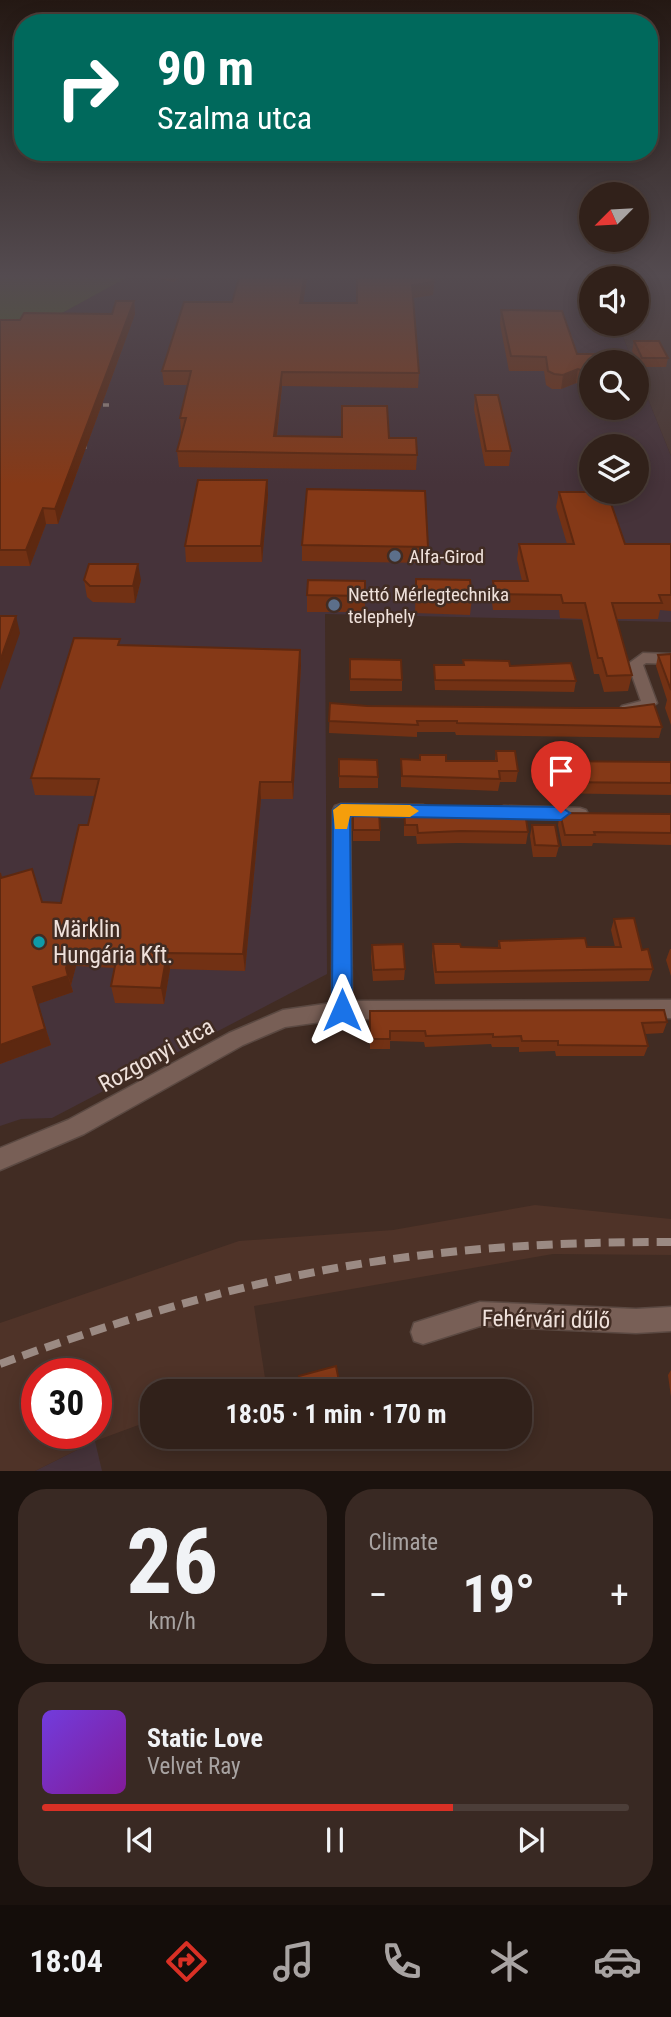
<!DOCTYPE html>
<meta charset="utf-8">
<style>
body{margin:0;font-family:"Roboto Condensed",sans-serif;background:#392923;color:#f1f3f6;height:100vh;display:flex;flex-direction:column;font-size:26px;white-space:nowrap}
*{box-sizing:border-box;margin:0}
p{font-size:23px;color:#a8a3a2}
.icon{flex:none;width:38px;height:38px;fill:none;stroke:currentColor;stroke-width:2;stroke-linecap:round;stroke-linejoin:round}
.map{position:relative;height:1471px;overflow:hidden}
.side{display:flex;flex-direction:column;gap:18px;padding:18px;background:#1b120e;flex:1}
.side>*{flex:none}
.hud{position:absolute;left:14px;top:14px;width:644px;height:147px;border-radius:28px;box-shadow:0 4px 18px #0003,0 0 0 2px #4c3e39;background:#00695c;color:#fff;overflow:hidden}
.needle{width:46px;rotate:246deg}
.buttons{position:absolute;left:579px;top:182px;display:grid;gap:14px}
.buttons a{display:grid;place-items:center;width:70px;height:70px;border-radius:50%;background:#31211a;box-shadow:0 4px 18px #0003,0 0 0 2px #4c3e39;font-size:35px}
.speed{position:absolute;left:21px;top:1358px;display:flex;gap:14px;font-size:35px;font-weight:700;text-align:center}
.speed>*{display:grid;place-content:center;width:91px;height:91px;border-radius:50%;background:#31211a;box-shadow:0 4px 18px #0003,0 0 0 2px #4c3e39;line-height:1}
.speed .limit{border:10px solid #d22;background:#fff;color:#111}
.pin{position:absolute;display:grid;place-items:center;width:60px;height:60px;color:#fff;margin:-72px -30px;border-radius:50% 50% 50% 0;rotate:-45deg;box-shadow:0 0 7px #0007}
.pin .icon{rotate:45deg}
.me{position:absolute;width:77px;margin:-38px;rotate:0deg;stroke-linejoin:round;filter:drop-shadow(0 0 5px #0008)}
.turn{display:flex;align-items:center;gap:24px;height:147px;padding:0 28px;font-size:32px}
.turn .icon{width:91px;height:91px;stroke-width:2.5}
.turn b{display:block;font-size:49px;line-height:60px}
.big{font-size:52px;font-weight:700;line-height:1.1}
.side .card{flex:1;display:flex;flex-direction:column;justify-content:center;gap:10px;min-width:0;padding:0 24px;border-radius:28px;background:#392923}
.side .dial{align-items:center;gap:0}
.dial b{font-size:91px;line-height:1}
.song{display:flex;align-items:center;gap:21px}
.cover{width:84px;height:84px;border-radius:10px;background:linear-gradient(135deg,hsl(260 70% 55%),hsl(290 70% 35%))}
.played{height:7px;border-radius:4px;background:linear-gradient(90deg,#d93025 70%,#4c3e39 70%)}
.keys{display:flex;justify-content:space-around;direction:ltr}
.heat{display:flex;justify-content:space-between;align-items:center;font-size:38px;direction:ltr}
.side .tiles{flex:1;display:grid;gap:18px;grid-template-columns:1fr 1fr}
.card:last-child{grid-column:span 2}
.trip{position:absolute;left:140px;top:1379px;width:392px;height:70px;border-radius:28px;background:#31211a;box-shadow:0 4px 18px #0003,0 0 0 2px #4c3e39;font-weight:700;line-height:70px;text-align:center}
.dock{display:flex;height:112px;justify-content:space-around;align-items:center;background:#140d0a;color:#a8a3a2}
.dock .icon{width:49px;height:49px}
.dock .current{color:#d93025}
.dock b{font-size:32px;color:#f1f3f6}
.map>svg:first-child{display:block}
.commercial{fill:#4b3732}
.industrial{fill:#46333a;fill-rule:evenodd}
.built{fill:#4f3328;fill-rule:evenodd}
.green{fill:#4d5c29}
.lines{fill:none;stroke-linecap:round;stroke-linejoin:round}
.minor-casing{stroke:#5b4942;stroke-width:3}
.minor{fill:#785f56;fill-rule:evenodd}
.rail-far2{stroke:#9b8a83;stroke-width:3.5;stroke-dasharray:6 3.5;stroke-linecap:butt}
.rail-far1{stroke:#9b8a83;stroke-width:4.5;stroke-dasharray:8 4.5;stroke-linecap:butt}
.rail{stroke:#9b8a83;stroke-width:8;stroke-dasharray:16 8;stroke-linecap:butt}
.wall{fill:#723114}
.shaded-wall{fill:#5d2810}
.building{fill:#853917;stroke:#5d2810;stroke-width:2}
.route{fill:#1a73e8;stroke:#114b97;stroke-width:2}
.slow{fill:#f59e0b}
.service-dot{fill:#5c6f8a;stroke:#412c23;stroke-width:2.5}
.culture-dot{fill:#0f9aa8;stroke:#412c23;stroke-width:2.5}
.labels{text-anchor:middle;stroke-width:5;stroke-linejoin:round;paint-order:stroke}
.poi-label{font-size:19px;fill:#efe1db;stroke:#412c23;text-anchor:start}
.near-poi-label{font-size:23px;fill:#efe1db;stroke:#412c23;text-anchor:start}
.near-street-label{font-size:23px;fill:#efe1db;stroke:#412c23}
</style>
<div class="map">
<svg width="671" height="1471" viewBox="0 0 671 1471">
<rect width="100%" height="100%" fill="#412c23"/>
<polygon class="commercial" points="633,278 666,278 671,281 671,456 637,372 637,362 633,362 618,324 637,324 637,293 639,293 637,278"/>
<g class="industrial">
<path d="M126 278H633H592V324H618L633 362H592V408H637V372L671 456V622L325 614 327 974 52 1118 21 1119 0 1126V329L51 319ZM592 446H637V492H592Z"/>
<polygon points="95,1441 102,1471 35,1471"/>
</g>
<path class="built" d="M535 1205 671 1219V1255L553 1254 254 1306 265 1378 230 1391H152V1420L95 1441 35 1471H0V1323L239 1241 393 1230ZM37 1374H96V1433H37Z"/>
<polygon class="green" points="0,278 126,278 51,319 0,329"/>
<g class="lines">
<g class="minor-casing">
<g id="minor">
<polygon points="643,653 671,654 671,664 646,663 643,665 657,703 641,714 622,714 619,710 622,706 641,701 628,664"/>
<polygon points="341,804 423,805 429,807 431,811 429,815 423,817 350,816 352,1001 671,1000 671,1018 342,1019 285,1027 243,1045 84,1134 0,1170 0,1148 68,1120 229,1033 283,1010 332,1003 333,810 335,806"/>
<polygon points="504,806 580,808 586,810 588,814 586,818 580,820 504,818 498,816 496,812 498,808"/>
<polygon points="480,1302 636,1309 671,1307 671,1331 636,1333 480,1326 423,1344 414,1341 411,1332 414,1323"/>
</g>
</g>
<use href="#minor" class="minor"/>
<polyline class="rail-far2" points="84,405 110,405"/>
<polyline class="rail-far1" points="66,446 91,447"/>
<path class="rail" d="M0 1364C135 1314 273 1273 416 1256 501 1245 586 1242 671 1242"/>
</g>
<g class="wall">
<polygon points="156,278 179,278 174,282"/>
<polygon points="239,278 307,278 303,303 357,303 434,282 433,295 413,298 419,373 418,388 282,386 277,436 389,438 417,455 416,470 179,467 177,451 182,433 181,433 180,418 188,385 164,385 162,371 232,302"/>
<polygon points="637,287 645,303 642,316 637,316"/>
<polygon points="134,301 135,314 58,524 46,524 30,566 0,566 0,320 20,320 112,314"/>
<polygon points="501,310 592,362 592,389 586,388 576,383 561,389 552,389 546,385 544,371 509,371 500,324"/>
<polygon points="634,341 668,358 666,367 641,367 632,351"/>
<polygon points="475,395 511,451 509,466 485,466 474,409"/>
<polygon points="267,480 268,495 262,562 186,562 185,546"/>
<polygon points="559,492 625,544 671,544 671,611 660,610 658,619 616,619 632,675 628,691 604,692 599,674 594,674 582,619 560,618 559,610 493,610 491,596 493,581 522,581 517,559 519,544 567,544 556,507"/>
<polygon points="302,545 428,547 427,563 302,561"/>
<polygon points="416,579 472,598 470,615 415,613"/>
<polygon points="84,580 141,580 135,603 93,602 87,597"/>
<polygon points="365,581 365,612 307,612 307,595"/>
<polygon points="121,645 300,650 301,666 293,799 261,799 245,971 170,969 164,1004 115,1003 111,986 115,968 76,966 71,985 73,992 38,1004 51,1045 0,1064 0,872 2,878 42,902 61,903 88,825 95,796 35,795 31,778"/>
<polygon points="671,654 671,725 665,708 667,700 656,666 658,655"/>
<polygon points="350,659 402,680 402,691 350,691"/>
<polygon points="463,660 510,666 576,681 574,692 435,690 434,675 434,665 463,665"/>
<polygon points="330,703 662,727 659,738 456,735 455,732 417,732 417,737 329,733"/>
<polygon points="496,751 518,771 516,782 500,782 498,791 401,787 401,759 495,761"/>
<polygon points="339,759 378,777 378,788 339,788"/>
<polygon points="542,761 671,762 671,795 544,793 540,772"/>
<polygon points="404,808 528,832 526,844 458,843 417,844 416,836 404,836"/>
<polygon points="353,811 380,830 380,841 353,841"/>
<polygon points="560,813 671,814 671,845 593,843 592,846 562,846 558,825"/>
<polygon points="532,825 559,846 556,857 533,857 530,836"/>
<polygon points="614,919 642,950 653,969 649,981 435,984 432,956 433,944 461,947 498,948 499,941 587,947 615,947 611,930"/>
<polygon points="372,945 405,969 404,980 373,981 371,957"/>
<polygon points="670,949 671,949 671,976 666,960"/>
<polygon points="370,1011 667,1022 663,1033 645,1034 648,1046 644,1056 556,1056 555,1051 519,1052 519,1047 492,1047 491,1044 425,1047 424,1042 390,1041 390,1049 370,1049"/>
<polygon points="671,1370 671,1397 668,1375"/>
</g>
<g class="shaded-wall">
<polygon points="304,278 307,278 301,316 300,303"/>
<polygon points="434,282 433,295 411,298 412,285"/>
<polygon points="134,301 135,314 58,524 55,509"/>
<polygon points="578,369 576,383 561,389 563,375"/>
<polygon points="282,372 282,386 275,451 274,436"/>
<polygon points="267,480 268,495 262,562 261,546"/>
<polygon points="43,508 46,524 30,566 26,550"/>
<polygon points="138,564 141,580 135,603 133,586"/>
<polygon points="16,616 20,633 0,690 0,661"/>
<polygon points="300,650 301,666 293,799 292,782"/>
<polygon points="260,782 261,799 245,971 243,954"/>
<polygon points="71,950 76,966 71,985 66,968"/>
<polygon points="167,953 170,969 164,1004 161,988"/>
<polygon points="68,976 73,992 38,1004 51,1045 0,1064 0,1045 33,987"/>
<polygon points="311,1437 332,1437 311,1443"/>
</g>
<g class="building">
<polygon points="239,278 304,278 300,303 357,303 357,278 433,278 434,282 412,285 419,373 282,372 274,436 342,437 342,406 387,406 389,438 416,438 417,455 177,451 186,418 180,418 191,371 162,371 184,302 232,302"/>
<polygon points="637,287 645,303 637,303"/>
<polygon points="116,301 134,301 55,509 43,508 26,550 0,550 0,320 20,320 24,313 112,314"/>
<polygon points="501,310 562,311 577,354 610,354 613,362 592,362 592,374 578,369 563,375 554,374 548,371 546,357 511,356"/>
<polygon points="634,341 659,341 668,358 642,358"/>
<polygon points="475,395 498,395 511,451 486,451"/>
<polygon points="198,480 267,480 261,546 185,546"/>
<polygon points="307,489 425,491 428,547 302,545"/>
<polygon points="559,492 607,492 625,544 671,544 671,595 659,595 662,603 612,603 632,675 607,676 602,658 598,658 585,603 563,603 561,595 495,594 493,581 528,581 519,544 574,544"/>
<polygon points="89,564 138,564 133,586 90,586 84,580"/>
<polygon points="416,579 470,580 472,598 416,597"/>
<polygon points="308,580 365,581 365,596 307,595"/>
<polygon points="0,616 16,616 0,661"/>
<polygon points="74,638 120,639 118,645 300,650 292,782 260,782 243,954 167,953 161,988 111,986 118,951 71,950 66,968 68,976 33,987 45,1029 0,1045 0,873 1,878 32,869 42,902 61,903 79,825 88,825 99,779 31,778"/>
<polygon points="671,654 671,690 658,655"/>
<polygon points="350,659 401,660 402,680 350,679"/>
<polygon points="463,660 509,661 510,666 571,663 576,681 435,680 434,665 464,665"/>
<polygon points="330,703 367,706 583,708 625,708 654,704 662,727 457,723 457,721 417,721 418,725 329,721"/>
<polygon points="496,751 515,751 518,771 499,771 500,779 402,776 401,759 420,760 420,755 446,755 446,761 497,761"/>
<polygon points="339,759 377,760 378,777 339,776"/>
<polygon points="542,761 671,762 671,783 546,782"/>
<polygon points="404,808 525,812 528,832 460,831 418,833 417,825 405,825"/>
<polygon points="353,811 379,811 380,830 353,830"/>
<polygon points="560,813 671,814 671,833 594,832 595,835 565,835"/>
<polygon points="532,825 555,825 559,846 535,845"/>
<polygon points="634,918 642,950 648,949 653,969 436,972 433,944 460,944 461,947 500,948 499,941 585,938 587,947 621,947 614,919"/>
<polygon points="403,944 405,969 374,970 372,945"/>
<polygon points="664,1010 667,1022 642,1023 648,1046 558,1045 558,1041 522,1041 521,1036 493,1037 493,1034 426,1036 425,1031 390,1031 390,1039 370,1039 370,1011"/>
<polygon points="336,1366 341,1391 302,1391 299,1376"/>
</g>
<linearGradient id="sky" x2="0" y2="1"><stop stop-color="#241813"/><stop offset="0.57" stop-color="#544b50"/><stop offset="1" stop-color="#544b50" stop-opacity="0"/></linearGradient>
<rect width="671" height="484" fill="url(#sky)"/>
<polygon class="route" points="341,804 561,807 570,813 561,820 350,816 352,1010 349,1016 342,1018 335,1016 332,1010 333,810"/>
<polygon class="slow" points="341,804 410,805 419,811 410,817 350,816 347,829 335,829 333,810"/>
<g class="service-dot">
<circle cx="395" cy="556" r="7"/>
<circle cx="334" cy="605" r="7"/>
</g>
<circle class="culture-dot" cx="39" cy="942" r="7"/>
<g class="labels">
<g class="poi-label">
<text x="409" y="563">Alfa-Girod</text>
<text x="348" y="601">Nettó Mérlegtechnika<tspan x="348" dy="22">telephely</tspan></text>
</g>
<g class="near-poi-label">
<text x="53" y="937">Märklin<tspan x="53" dy="26">Hungária Kft.</tspan></text>
</g>
<g class="near-street-label">
<text transform="translate(156 1055) rotate(-29)" y="8">Rozgonyi utca</text>
<text transform="translate(546 1319) rotate(1)" y="8">Fehérvári dűlő</text>
</g>
</g>
</svg>
<div class="buttons">
<a><svg class="needle" viewBox="-14 -14 28 28"><path d="M0-13l5 13h-10z" fill="#e53935"/><path d="M0 13l5-13h-10z" fill="#a8a3a2"/></svg></a>
<a><svg class="icon" aria-label="sound" viewBox="0 0 24 24"><path d="M4 9h4l5-4v14l-5-4H4zM17 9q2 3 0 6"/></svg></a>
<a><svg class="icon" aria-label="search" viewBox="0 0 24 24"><circle cx="10" cy="10" r="6"/><path d="M15 15l6 6"/></svg></a>
<a><svg class="icon" aria-label="layers" viewBox="0 0 24 24"><path d="M12 4l9 5-9 5-9-5zM3 14l9 5 9-5"/></svg></a>
</div>
<div class="speed"><div class="limit">30</div></div>
<div class="pin" style="left:561px;top:813px;background:#d93025"><svg class="icon" aria-label="arrive" viewBox="0 0 24 24"><path d="M6 21V4h12l-3 4 3 4H6"/></svg></div>
<svg class="me" style="left:342px;top:1010px" viewBox="-20 -20 40 40"><path d="M0-17L14 15 0 8-14 15z" fill="#1a73e8" stroke="#fff" stroke-width="4"/></svg>
<div class="trip">18:05 · 1 min · 170 m</div>
<div class="hud">
<div class="turn"><svg class="icon" aria-label="right" viewBox="0 0 24 24"><path d="M7 20v-9h11M14 6l5 5-5 5"/></svg><div><b>90 m</b>Szalma utca</div></div>
</div>
</div>
<section class="side">
<div class="tiles">
<div class="card dial"><b>26</b><p>km/h</p></div>
<div class="card"><p>Climate</p>
<div class="heat"><a>−</a><b class="big">19°</b><a>+</a></div>
</div>
<div class="card">
<div class="song"><i class="cover"></i><div><b>Static Love</b><p>Velvet Ray</p></div></div>
<div class="played"></div>
<div class="keys"><svg class="icon" aria-label="previous" viewBox="0 0 24 24"><path d="M18 5L8 12l10 7zM5 5v14"/></svg><svg class="icon" aria-label="pause" viewBox="0 0 24 24"><path d="M8 5v14M16 5v14"/></svg><svg class="icon" aria-label="next" viewBox="0 0 24 24"><path d="M6 5l10 7-10 7zM19 5v14"/></svg></div>
</div>
</div>
</section>
<nav class="dock">
<b>18:04</b>
<svg class="icon current" aria-label="directions" viewBox="0 0 24 24"><path d="M12 3l9 9-9 9-9-9zM9 14v-3h6M13 9l2 2-2 2"/></svg>
<svg class="icon" aria-label="music" viewBox="0 0 24 24"><path d="M9 18V5l10-2v13"/><circle cx="6" cy="18" r="3"/><circle cx="16" cy="16" r="3"/></svg>
<svg class="icon" aria-label="phone" viewBox="0 0 24 24"><path d="M5 4h4l2 5-3 2q2 4 5 5l2-3 5 2v4C11 20 4 13 5 4z"/></svg>
<svg class="icon" aria-label="climate" viewBox="0 0 24 24"><path d="M12 3v18M4 7l16 10M4 17L20 7"/></svg>
<svg class="icon" aria-label="car" viewBox="0 0 24 24"><path d="M5 17H2v-5l4-1 3-4h7l3 4 3 1v5h-3M9 17h6M6 11h13"/><circle cx="7" cy="17" r="2"/><circle cx="17" cy="17" r="2"/></svg>
</nav>
